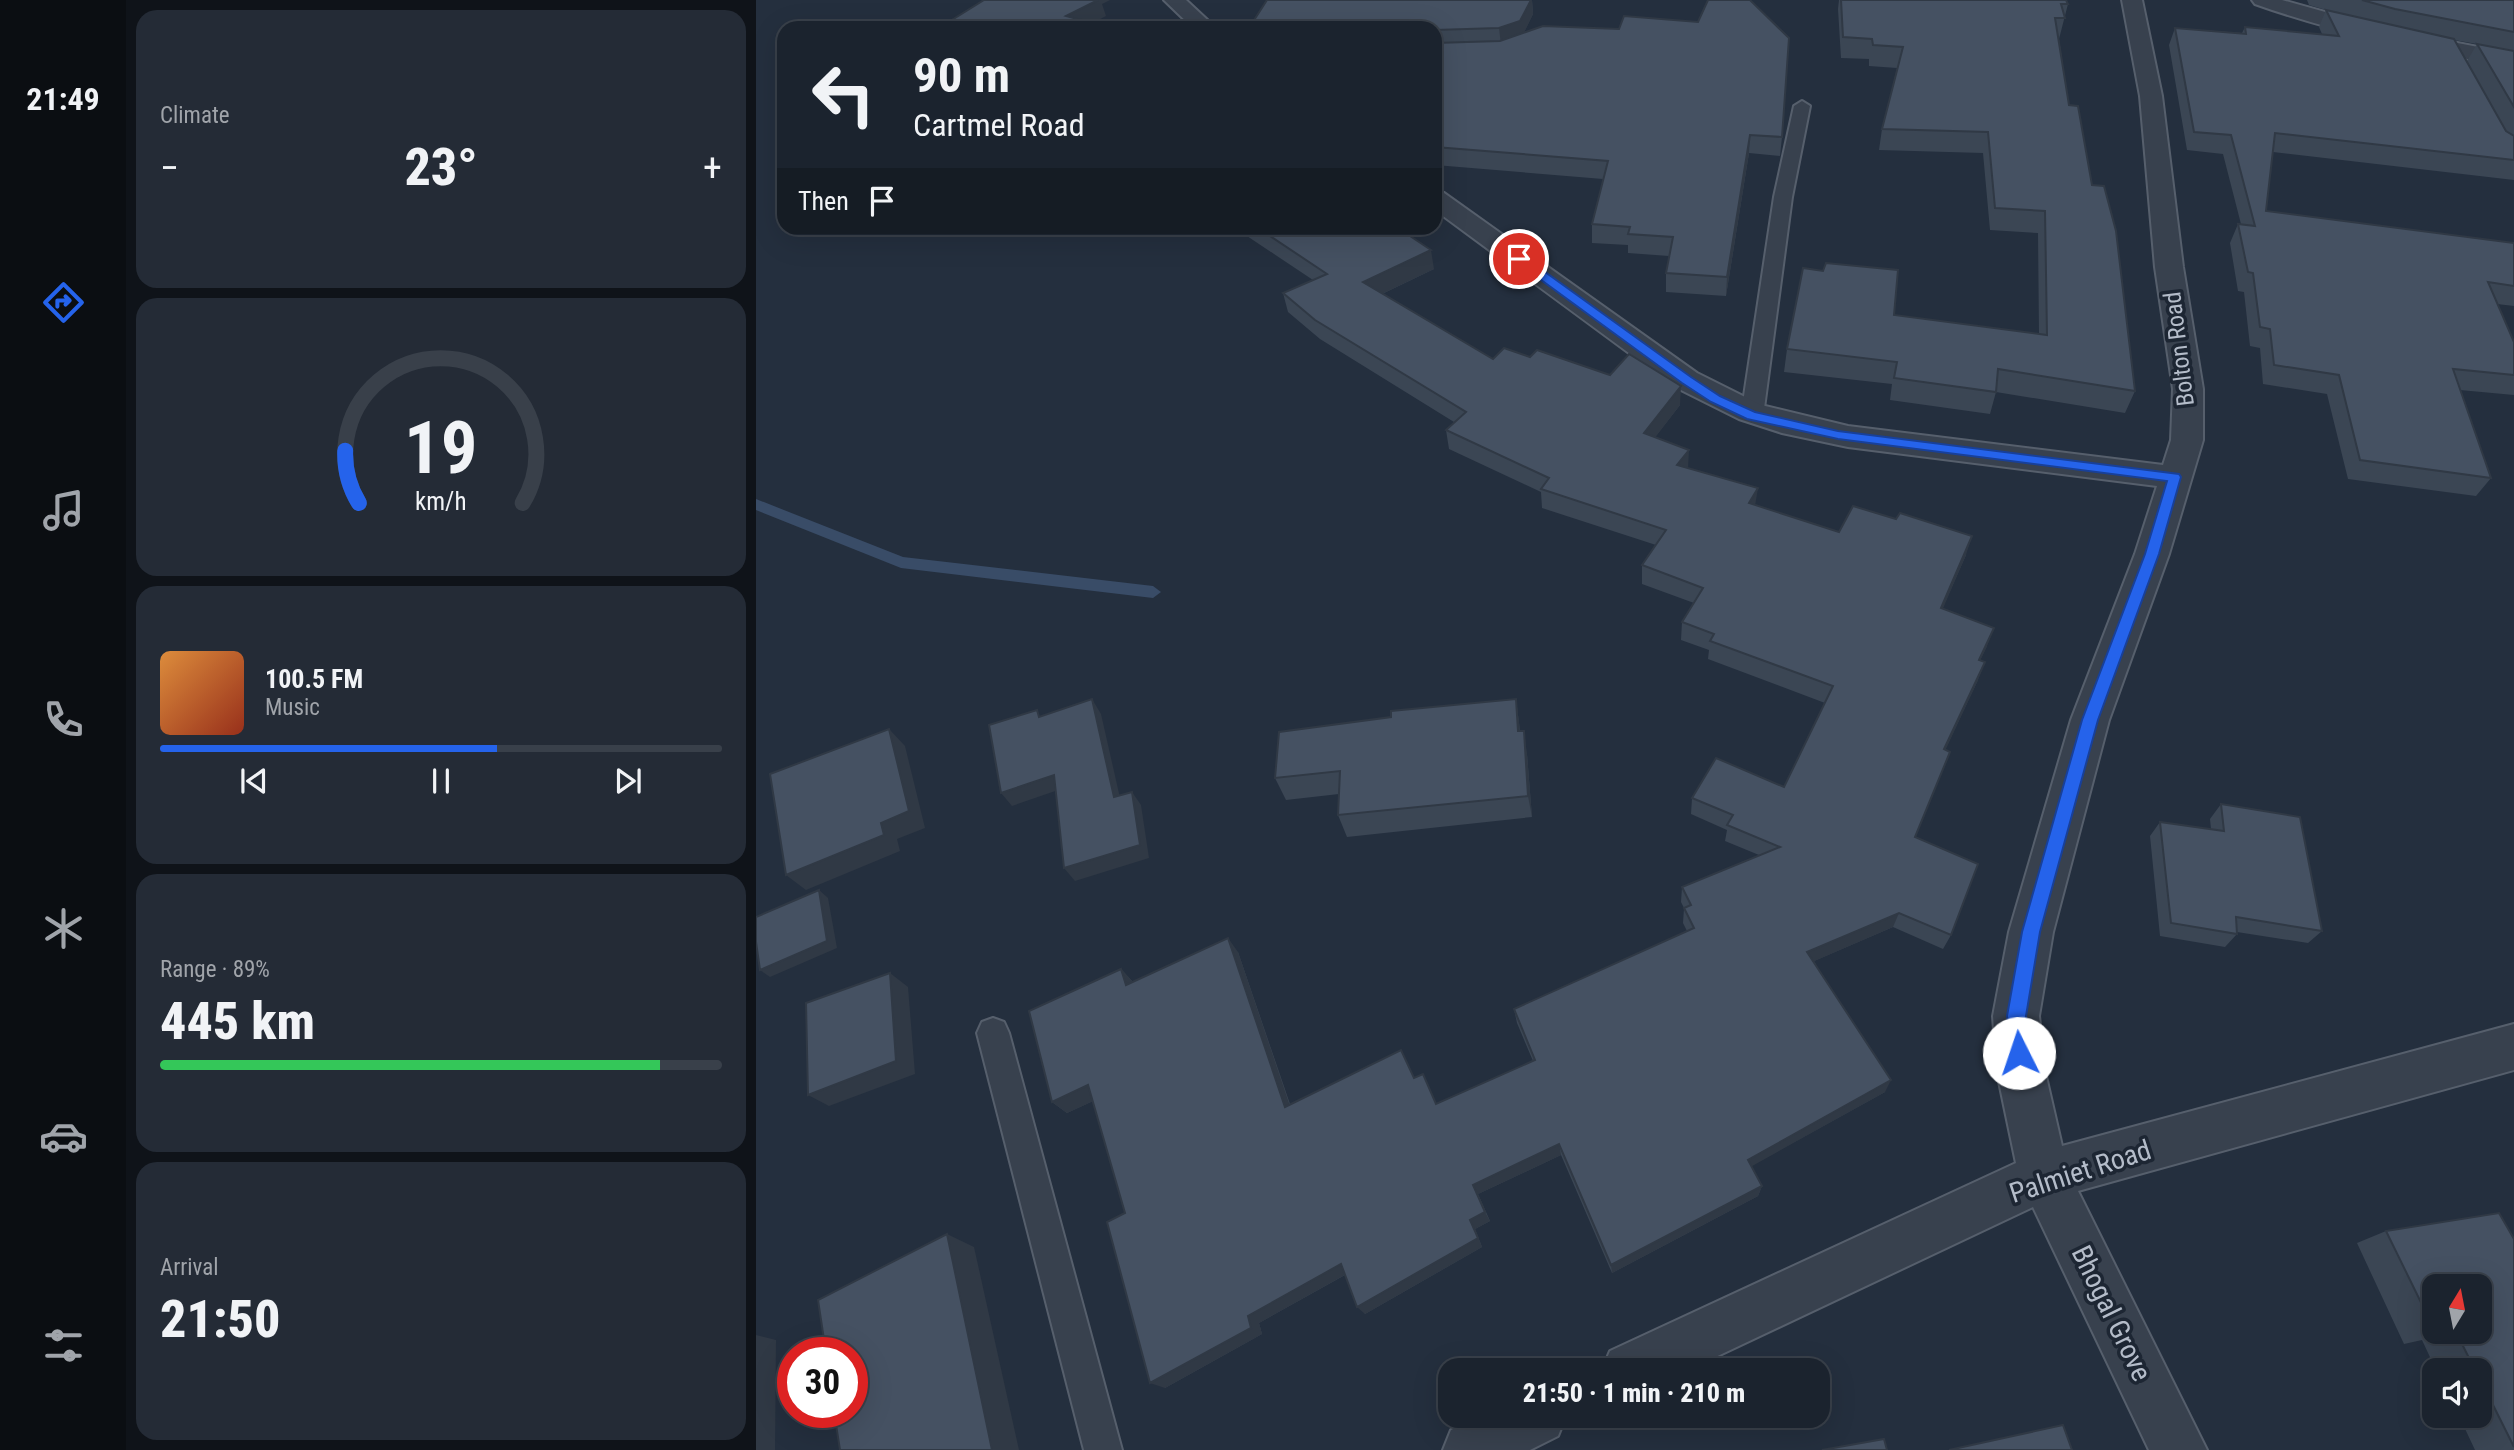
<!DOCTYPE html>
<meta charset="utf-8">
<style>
body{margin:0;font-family:"Roboto Condensed",sans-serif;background:#242b36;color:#f1f3f6;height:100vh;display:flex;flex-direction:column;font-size:26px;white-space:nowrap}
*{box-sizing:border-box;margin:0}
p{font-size:23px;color:#a0a4aa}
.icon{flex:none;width:38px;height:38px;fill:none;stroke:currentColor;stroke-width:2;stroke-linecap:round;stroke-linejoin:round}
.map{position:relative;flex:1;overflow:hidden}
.side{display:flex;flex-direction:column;gap:10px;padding:10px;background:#0f1319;width:630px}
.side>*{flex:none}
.hud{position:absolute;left:21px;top:21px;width:665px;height:214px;border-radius:21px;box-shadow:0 7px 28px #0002,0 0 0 2px #39404a;background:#1b232e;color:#f1f3f6;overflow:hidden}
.needle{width:46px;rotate:10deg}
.fabs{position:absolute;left:1666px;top:1274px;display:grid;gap:14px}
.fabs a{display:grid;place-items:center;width:70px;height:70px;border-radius:14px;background:#1b232e;box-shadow:0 7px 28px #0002,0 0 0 2px #39404a;font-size:35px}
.speed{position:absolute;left:21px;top:1337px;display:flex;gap:14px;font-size:35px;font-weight:700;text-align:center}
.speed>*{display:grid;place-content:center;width:91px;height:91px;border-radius:50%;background:#1b232e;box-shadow:0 7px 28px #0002,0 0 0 2px #39404a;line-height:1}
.speed .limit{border:10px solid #d22;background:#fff;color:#111}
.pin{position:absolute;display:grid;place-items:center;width:60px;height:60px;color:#fff;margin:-30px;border:4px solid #fff;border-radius:50%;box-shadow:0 2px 7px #0007}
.me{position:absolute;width:77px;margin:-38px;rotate:356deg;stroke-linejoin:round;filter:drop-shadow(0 0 5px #0008)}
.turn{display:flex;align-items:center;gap:24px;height:147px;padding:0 21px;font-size:32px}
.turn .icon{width:91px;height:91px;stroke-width:2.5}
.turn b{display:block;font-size:49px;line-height:60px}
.then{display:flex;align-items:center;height:66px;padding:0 21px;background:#0003;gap:14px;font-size:26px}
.big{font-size:52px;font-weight:800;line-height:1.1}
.side .tile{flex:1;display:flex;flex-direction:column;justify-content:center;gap:10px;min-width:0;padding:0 24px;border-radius:21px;background:#242b36}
.side .dial{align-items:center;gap:0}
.dial svg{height:182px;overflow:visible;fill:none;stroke:#39404a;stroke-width:7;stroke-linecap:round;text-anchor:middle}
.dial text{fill:#f1f3f6;stroke:none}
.song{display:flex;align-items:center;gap:21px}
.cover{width:84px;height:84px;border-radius:10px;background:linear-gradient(135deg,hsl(30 70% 55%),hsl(10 70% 35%))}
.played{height:7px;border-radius:4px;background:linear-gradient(90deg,#2563eb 60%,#39404a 60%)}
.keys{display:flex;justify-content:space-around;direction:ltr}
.heat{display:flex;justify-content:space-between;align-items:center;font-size:38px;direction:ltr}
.charge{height:10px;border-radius:5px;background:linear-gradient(90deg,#34c759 89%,#39404a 0)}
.trip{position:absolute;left:682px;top:1358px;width:392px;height:70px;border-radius:21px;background:#1b232e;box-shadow:0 7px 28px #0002,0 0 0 2px #39404a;font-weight:800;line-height:70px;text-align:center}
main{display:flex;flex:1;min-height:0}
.dock{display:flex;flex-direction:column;width:126px;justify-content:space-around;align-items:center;background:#0b0e12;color:#a0a4aa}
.dock .icon{width:49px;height:49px}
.dock .selected{color:#2563eb}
.dock b{font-size:32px;color:#f1f3f6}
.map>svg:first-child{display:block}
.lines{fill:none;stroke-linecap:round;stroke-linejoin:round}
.stream{fill:#394c67;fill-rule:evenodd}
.lane-casing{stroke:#565f6c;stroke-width:4}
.street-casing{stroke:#565f6c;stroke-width:4}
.lane{fill:#38414e;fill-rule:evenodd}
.street{fill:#38414e;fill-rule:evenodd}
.wall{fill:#3b4654;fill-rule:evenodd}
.shaded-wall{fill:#303945}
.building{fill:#455162;stroke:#303945;stroke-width:2}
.route{fill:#2563eb;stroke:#184099;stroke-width:2}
.labels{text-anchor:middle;stroke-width:7;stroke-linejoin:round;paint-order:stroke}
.street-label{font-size:24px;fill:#b4bcc9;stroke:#1d2633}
.near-street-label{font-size:28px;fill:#b4bcc9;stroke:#1d2633}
</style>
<main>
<nav class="dock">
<b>21:49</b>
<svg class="icon selected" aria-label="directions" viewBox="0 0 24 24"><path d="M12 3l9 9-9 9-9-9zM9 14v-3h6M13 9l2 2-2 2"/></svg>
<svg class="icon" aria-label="music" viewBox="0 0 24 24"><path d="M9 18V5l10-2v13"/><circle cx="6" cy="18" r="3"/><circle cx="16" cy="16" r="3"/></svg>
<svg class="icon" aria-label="phone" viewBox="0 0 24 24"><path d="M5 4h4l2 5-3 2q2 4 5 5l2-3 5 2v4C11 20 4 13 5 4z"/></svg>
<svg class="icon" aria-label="climate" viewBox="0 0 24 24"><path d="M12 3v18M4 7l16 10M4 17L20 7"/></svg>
<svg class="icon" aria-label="car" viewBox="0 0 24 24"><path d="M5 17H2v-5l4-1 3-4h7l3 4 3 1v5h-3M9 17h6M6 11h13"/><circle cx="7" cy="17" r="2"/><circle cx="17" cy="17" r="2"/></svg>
<svg class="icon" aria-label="filters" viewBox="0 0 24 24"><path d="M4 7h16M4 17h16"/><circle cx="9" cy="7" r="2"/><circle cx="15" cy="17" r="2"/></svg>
</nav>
<section class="side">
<div class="tile"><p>Climate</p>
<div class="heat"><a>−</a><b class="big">23°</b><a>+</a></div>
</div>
<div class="tile dial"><svg viewBox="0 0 100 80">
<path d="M14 69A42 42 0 1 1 86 69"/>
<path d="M14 69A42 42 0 0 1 8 46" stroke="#2563eb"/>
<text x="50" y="56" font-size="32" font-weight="700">19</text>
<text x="50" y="72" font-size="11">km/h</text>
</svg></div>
<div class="tile">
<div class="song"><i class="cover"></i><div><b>100.5 FM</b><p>Music</p></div></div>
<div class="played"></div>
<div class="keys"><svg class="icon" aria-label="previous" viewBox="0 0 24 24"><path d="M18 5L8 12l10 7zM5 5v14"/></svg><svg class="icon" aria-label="pause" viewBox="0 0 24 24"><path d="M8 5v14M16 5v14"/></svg><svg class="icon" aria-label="next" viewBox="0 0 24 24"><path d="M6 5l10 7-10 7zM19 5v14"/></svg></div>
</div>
<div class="tile"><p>Range · 89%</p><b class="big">445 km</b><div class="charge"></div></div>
<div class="tile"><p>Arrival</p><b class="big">21:50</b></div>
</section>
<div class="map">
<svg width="1758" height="1450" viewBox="0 0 1758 1450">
<rect width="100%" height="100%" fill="#242f3e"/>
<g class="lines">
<polygon class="stream" points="0,499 147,557 397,586 405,592 397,598 145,568 0,510"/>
<g class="lane-casing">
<g id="lane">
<polygon points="1046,101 1054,106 1036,197 1007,416 996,423 985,416 1018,197 1038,106"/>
<polygon points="237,1018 248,1022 253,1033 366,1450 328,1450 221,1033 226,1022"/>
</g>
</g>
<g class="street-casing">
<g id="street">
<polygon points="408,0 430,0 460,28 437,28"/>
<polygon points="1366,0 1386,0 1406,96 1427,267 1447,389 1447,440 1413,554 1353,720 1297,932 1283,1016 1289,1072 1306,1146 1758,1024 1758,1070 1322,1191 1451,1450 1393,1450 1277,1207 932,1370 846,1370 854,1351 1260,1163 1241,1072 1237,1016 1253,932 1315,720 1379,554 1401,486 1092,447 1026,433 983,419 919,387 679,210 679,190 688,193 941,373 1005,405 1092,426 1407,465 1415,440 1417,389 1399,267 1384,96"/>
<path d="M1496 0H1526L1630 29 1758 54V68C1670 51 1583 34 1499 4Z"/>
<polygon points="724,1416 810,1416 802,1436 774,1450 687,1450 695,1430"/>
</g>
</g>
<use href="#lane" class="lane"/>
<use href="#street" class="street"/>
</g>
<g class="wall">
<polygon points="511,0 776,0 777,14 768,32 1026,137 1024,156 993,153 970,296 910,292 910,273 913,256 872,253 872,245 836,243 836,224 847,179 679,165 679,28"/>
<polygon points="1083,0 1310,0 1312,4 1303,39 1313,105 1336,185 1379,391 1369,413 1240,392 1234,414 1134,400 1136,384 1028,372 1031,349 1138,315 1283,334 1282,233 1234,230 1227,153 1123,150 1126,129 1141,68 1113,66 1113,59 1085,58 1082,9"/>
<path d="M1551 0H1758V180L1517 152 1510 211 1758 243V306L1741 304 1758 342V395L1704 390 1735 478 1720 496 1592 479 1571 394 1507 384 1504 348 1494 346 1488 292 1482 291 1474 243 1482 224H1485L1467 154 1431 150 1413 45 1419 28 1486 33 1489 27 1566 34 1563 27 1570 10 1553 5ZM1698 40 1721 44 1711 61Z"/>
<polygon points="479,228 642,228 678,269 626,294 737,359 774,357 924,405 899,437 932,468 999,505 1083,532 1210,555 1186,609 1231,646 1224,660 1222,680 1189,750 1159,837 1195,935 1187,949 1137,927 1058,961 1129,1092 995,1166 1006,1186 1002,1196 856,1273 805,1155 722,1194 734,1221 719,1229 726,1247 609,1314 589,1275 503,1323 506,1334 409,1388 369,1213 337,1101 311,1113 296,1102 365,969 377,982 482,952 534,1104 658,1078 680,1104 777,1061 761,1023 758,1009 931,931 927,923 928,908 925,902 926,887 1003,855 969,841 971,830 935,814 936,798 1028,787 1069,703 952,659 953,650 925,640 926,622 938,603 886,584 886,565 900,545 786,508 785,492 693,449 690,430 698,422 564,339 532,312 527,293 557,280"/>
<polygon points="760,699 764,731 771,754 776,817 591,837 582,815 583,794 530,800 519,778 635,717"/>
<polygon points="1465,804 1566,931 1552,943 1481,932 1481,934 1469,947 1404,936 1394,836 1404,822 1455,829 1454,819"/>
<path d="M1630 1231 1758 1239V1450H1719L1703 1416H1724V1370H1680L1666 1340 1648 1344 1601 1243ZM1678 1286 1724 1332H1678Z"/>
</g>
<g class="shaded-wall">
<polygon points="329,0 354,0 346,4 350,16 327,28 310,16"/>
<polygon points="775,0 776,0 777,14 765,39 745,45 743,28"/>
<polygon points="994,135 993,153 970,296 971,277"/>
<polygon points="675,250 678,269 611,301 607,282"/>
<polygon points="925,386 924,405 888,452 888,433"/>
<polygon points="933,450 932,469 921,465"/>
<polygon points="1002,488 999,506 993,503"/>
<polygon points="1216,536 1210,555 1179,627 1185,608"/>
<polygon points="1238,628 1231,646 1216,678 1223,660"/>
<polygon points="1229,662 1222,680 1182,766 1188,749"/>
<polygon points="336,699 345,714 367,811 358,797"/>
<polygon points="760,699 763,722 766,754 762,731"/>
<polygon points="133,729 149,746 169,828 141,839 144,851 50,890 30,875"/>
<polygon points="768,731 771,754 776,817 772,796"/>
<polygon points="298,775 308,788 256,806 245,793"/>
<polygon points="376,792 385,805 393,858 319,881 308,868"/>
<polygon points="63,890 72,898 81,948 14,977 4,970"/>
<polygon points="1143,913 1137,927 1047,966 1051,952"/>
<polygon points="472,938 482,952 538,1118 529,1107"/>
<polygon points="365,969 378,983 370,985"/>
<polygon points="134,973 152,987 159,1074 73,1106 52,1095"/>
<polygon points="1135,1080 1129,1092 989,1170 992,1160"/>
<polygon points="332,1085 346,1097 311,1113 296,1102"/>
<polygon points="803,1144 805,1155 722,1194 717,1185"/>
<polygon points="1006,1186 1002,1196 856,1273 855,1265"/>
<polygon points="729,1212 734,1221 719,1229 726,1247 609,1314 601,1307 714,1220"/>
<polygon points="191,1234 218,1247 263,1450 236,1450"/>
<polygon points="585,1264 594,1272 503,1323 506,1334 409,1388 394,1383 492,1316"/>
<polygon points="0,1335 20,1340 19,1450 0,1450"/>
</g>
<g class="building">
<polygon points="228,0 342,0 310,16 355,28 183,28"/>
<polygon points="511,0 775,0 764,21 743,28 679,30 679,28 493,28"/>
<polygon points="952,0 994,0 1033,38 1026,137 994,135 971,277 910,273 917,237 872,234 874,227 836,224 852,161 679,147 679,43 744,41 787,26 863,29 868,16 942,22"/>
<polygon points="1085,0 1310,0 1312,4 1305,4 1309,18 1299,18 1313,105 1322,106 1336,185 1348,186 1360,231 1379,391 1242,369 1240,392 1138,378 1141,362 1031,349 1047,268 1067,271 1070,263 1142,270 1138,315 1291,335 1289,211 1239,208 1232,132 1126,129 1147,47 1117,45 1116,39 1087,37"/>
<polygon points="1606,0 1758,0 1758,32 1639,9"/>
<polygon points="1570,10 1698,39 1750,131 1758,136 1758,160 1519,133 1510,211 1758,243 1758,286 1732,282 1758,342 1758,375 1697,369 1735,478 1604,460 1583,375 1518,365 1514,329 1504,327 1497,273 1492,272 1482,224 1499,226 1475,135 1438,132 1419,28 1490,34 1489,27 1583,36"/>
<polygon points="1721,44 1758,51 1758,107"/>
<polygon points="502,228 642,228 675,250 607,282 737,359 748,348 774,357 781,350 854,375 873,354 925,386 888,433 933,450 921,465 1002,488 993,503 1083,532 1097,506 1140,519 1144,513 1216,536 1185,608 1238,628 1223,660 1229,662 1188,749 1194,752 1159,837 1222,864 1195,935 1143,913 1051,952 1135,1080 992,1160 1006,1186 855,1265 803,1144 717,1185 729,1212 714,1220 722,1238 601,1307 585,1264 492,1316 495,1328 394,1383 351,1222 369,1213 332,1085 296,1102 273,1011 365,969 370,985 472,938 529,1107 645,1050 658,1078 667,1074 680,1104 779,1060 758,1009 938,928 928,908 935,905 926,887 1024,847 971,825 977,815 936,798 960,758 1028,787 1077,686 954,641 958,634 926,622 947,588 886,565 910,530 785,489 793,478 690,430 710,412 559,320 527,293 571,274"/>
<polygon points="336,699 358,797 376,792 384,845 308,868 298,775 245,793 233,725 281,710 283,717"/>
<polygon points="760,699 762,731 768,731 772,796 582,815 584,771 519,778 523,732 635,717 635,711"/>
<polygon points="133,729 153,811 125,823 128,835 30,875 14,774"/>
<polygon points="1465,804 1544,817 1566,931 1480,917 1481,934 1415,923 1404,822 1468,831"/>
<polygon points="63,890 71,941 4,970 0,942 0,917"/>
<polygon points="134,973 140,1061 52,1095 50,1003"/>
<polygon points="1743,1213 1758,1239 1758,1447 1724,1379 1724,1370 1719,1370 1700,1332 1724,1332 1724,1286 1678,1286 1678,1329 1630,1231"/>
<polygon points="191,1234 236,1450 84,1450 78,1412 96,1412 96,1353 70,1353 62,1300"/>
<polygon points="1680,1332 1696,1332 1681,1335"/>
<polygon points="1307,1425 1316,1450 1193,1450"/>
<polygon points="1128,1439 1131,1450 1066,1450"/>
</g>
<polygon class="route" points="759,256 767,256 935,377 964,396 999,412 1082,431 1423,474 1425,477 1403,554 1342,720 1284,932 1270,1016 1273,1053 1270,1060 1263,1063 1256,1060 1251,1016 1266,932 1326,720 1389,554 1411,481 1082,439 991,419 955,402 926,383 759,261"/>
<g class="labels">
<g class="street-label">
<text transform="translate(1423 349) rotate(-97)" y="8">Bolton Road</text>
</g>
<g class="near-street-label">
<text transform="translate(1324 1171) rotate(-18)" y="10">Palmiet Road</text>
<text transform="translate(1356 1313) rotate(64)" y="10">Bhogal Grove</text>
</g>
</g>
</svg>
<div class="fabs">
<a><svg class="needle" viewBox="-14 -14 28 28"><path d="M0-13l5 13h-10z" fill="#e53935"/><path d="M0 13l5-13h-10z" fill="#a0a4aa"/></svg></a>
<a><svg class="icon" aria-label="sound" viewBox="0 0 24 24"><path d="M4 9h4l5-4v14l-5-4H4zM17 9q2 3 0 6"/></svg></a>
</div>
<div class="speed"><div class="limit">30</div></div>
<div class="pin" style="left:763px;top:259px;background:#d93025"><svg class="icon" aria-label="arrive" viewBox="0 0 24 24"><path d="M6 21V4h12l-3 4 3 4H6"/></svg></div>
<svg class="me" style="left:1263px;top:1053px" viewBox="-20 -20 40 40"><circle r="19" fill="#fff"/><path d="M0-13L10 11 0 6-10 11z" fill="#2563eb"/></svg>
<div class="trip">21:50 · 1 min · 210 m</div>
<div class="hud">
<div class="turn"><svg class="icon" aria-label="left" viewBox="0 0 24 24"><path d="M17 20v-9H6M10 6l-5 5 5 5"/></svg><div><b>90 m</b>Cartmel Road</div></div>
<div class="then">Then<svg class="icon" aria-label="arrive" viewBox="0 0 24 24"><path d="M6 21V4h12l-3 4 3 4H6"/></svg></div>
</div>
</div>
</main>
